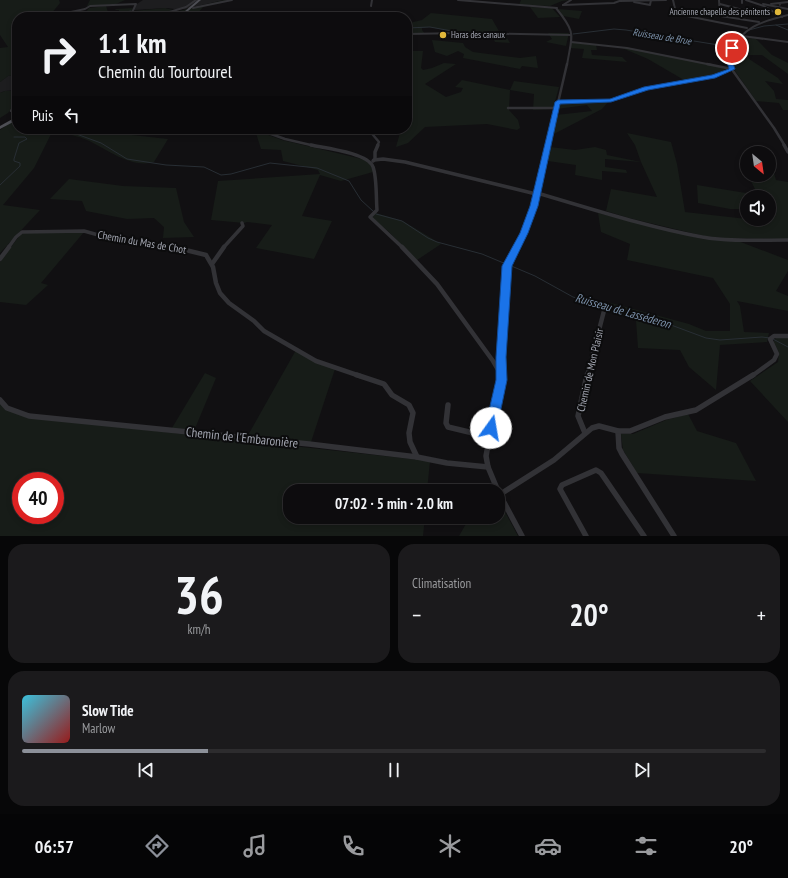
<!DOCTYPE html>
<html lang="fr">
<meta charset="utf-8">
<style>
body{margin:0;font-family:"PT Sans Narrow",sans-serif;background:#1b1a1c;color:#f1f3f6;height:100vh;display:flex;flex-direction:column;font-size:15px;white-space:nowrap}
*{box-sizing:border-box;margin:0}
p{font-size:13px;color:#9a9b9e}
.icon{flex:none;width:22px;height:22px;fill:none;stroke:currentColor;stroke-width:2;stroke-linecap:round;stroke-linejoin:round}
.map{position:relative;height:536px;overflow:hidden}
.drawer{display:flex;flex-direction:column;gap:8px;padding:8px;background:#070708;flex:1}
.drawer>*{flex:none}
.guide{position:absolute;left:12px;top:12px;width:400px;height:122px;border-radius:16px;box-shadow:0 2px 6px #0003,0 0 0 1px #2d2c2e;background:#0d0c0e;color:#f1f3f6;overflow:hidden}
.needle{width:26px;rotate:151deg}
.fabs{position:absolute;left:740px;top:146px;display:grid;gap:8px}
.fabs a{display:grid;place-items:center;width:36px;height:36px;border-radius:50%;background:#0d0c0e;box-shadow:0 2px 6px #0003,0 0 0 1px #2d2c2e;font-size:20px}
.speed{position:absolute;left:12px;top:472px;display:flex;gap:8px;font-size:20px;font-weight:700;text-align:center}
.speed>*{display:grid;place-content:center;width:52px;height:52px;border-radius:50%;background:#0d0c0e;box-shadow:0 2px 6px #0003,0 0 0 1px #2d2c2e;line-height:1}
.speed .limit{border:6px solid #d22;background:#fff;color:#111}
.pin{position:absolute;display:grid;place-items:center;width:34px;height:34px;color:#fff;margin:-17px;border:2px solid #fff;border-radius:50%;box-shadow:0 1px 4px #0007}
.me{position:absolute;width:44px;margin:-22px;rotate:13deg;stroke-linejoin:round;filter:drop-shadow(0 0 3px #0008)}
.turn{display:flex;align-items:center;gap:14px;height:84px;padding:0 20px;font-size:18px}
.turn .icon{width:52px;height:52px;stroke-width:2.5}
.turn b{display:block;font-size:28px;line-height:34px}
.then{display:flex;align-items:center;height:38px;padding:0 20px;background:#0003;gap:8px;font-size:15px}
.big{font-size:30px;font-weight:600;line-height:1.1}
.drawer .tile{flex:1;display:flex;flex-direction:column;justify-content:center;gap:6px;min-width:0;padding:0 14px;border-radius:16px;background:#1b1a1c}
.drawer .dial{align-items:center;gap:0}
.dial b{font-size:52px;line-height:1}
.song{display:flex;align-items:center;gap:12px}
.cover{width:48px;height:48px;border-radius:6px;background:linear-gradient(135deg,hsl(190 70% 55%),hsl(0 70% 35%))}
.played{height:4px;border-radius:2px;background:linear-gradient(90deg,#8c9099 25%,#2d2c2e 25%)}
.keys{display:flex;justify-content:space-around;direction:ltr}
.heat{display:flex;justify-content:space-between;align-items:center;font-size:22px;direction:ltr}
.drawer .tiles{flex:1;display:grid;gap:8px;grid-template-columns:1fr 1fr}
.tile:last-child{grid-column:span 2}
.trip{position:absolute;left:283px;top:484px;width:222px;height:40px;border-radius:16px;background:#0d0c0e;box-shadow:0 2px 6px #0003,0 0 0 1px #2d2c2e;font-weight:600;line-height:40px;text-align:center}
.menu{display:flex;height:64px;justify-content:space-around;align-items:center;background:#050506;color:#9a9b9e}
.menu .icon{width:28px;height:28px}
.menu .on{color:#8c9099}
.menu b{font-size:18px;color:#f1f3f6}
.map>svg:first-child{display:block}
.built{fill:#1d1d1f}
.green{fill:#171c18;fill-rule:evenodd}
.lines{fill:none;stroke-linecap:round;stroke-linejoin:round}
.stream{stroke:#282e34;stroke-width:1}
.minor-tunnel{stroke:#2e2e32;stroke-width:2;stroke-dasharray:2 1;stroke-linecap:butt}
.minor-far4{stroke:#323236;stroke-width:2}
.minor-far3{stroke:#323236;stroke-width:2.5}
.minor-far2{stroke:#323236;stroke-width:3.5}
.minor-far1{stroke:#323236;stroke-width:4.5}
.minor{stroke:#323236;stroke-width:5.5}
.major{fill:#4e4f55;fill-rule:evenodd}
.route{fill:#1a73e8;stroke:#114b97}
.poi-dot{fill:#e0b73a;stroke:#0c0c0d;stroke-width:1.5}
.labels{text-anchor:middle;stroke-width:4;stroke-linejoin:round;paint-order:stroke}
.far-poi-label{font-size:9px;fill:#a3a6b1;stroke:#0c0c0d;text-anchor:end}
.far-water-label{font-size:10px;font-style:italic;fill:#7c91aa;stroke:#0c0c0d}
.street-label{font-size:11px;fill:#a3a6b1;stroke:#0c0c0d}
.water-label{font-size:12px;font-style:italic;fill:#7c91aa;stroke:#0c0c0d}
.near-street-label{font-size:13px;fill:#a3a6b1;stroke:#0c0c0d}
</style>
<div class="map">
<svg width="788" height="536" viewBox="0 0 788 536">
<rect width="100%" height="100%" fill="#111012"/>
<g class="built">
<polygon points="143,0 224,0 185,9 174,9 167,8 134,10 137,4"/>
<polygon points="17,75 17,90 5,91 0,93 0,82 8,76"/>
</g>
<g class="green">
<polygon points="0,0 59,0 60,3 51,14 54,17 86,12 89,8 106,6 109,15 118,14 119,10 116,10 115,9 133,8 130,14 133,11 165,8 173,10 152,17 129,17 129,14 114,17 17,17 17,75 8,76 0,82 0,48 8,47 0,35"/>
<polygon points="90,0 125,0 116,4 87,6"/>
<polygon points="224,0 231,0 204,6 194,17 154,17"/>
<polygon points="521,0 570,0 562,1 550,6 519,5"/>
<polygon points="530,7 552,8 560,17 538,18"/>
<polygon points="558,9 582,11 579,19 563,16"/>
<polygon points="431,13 492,19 500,33 504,33 510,43 495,42 491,33 458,33 429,27 422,28 422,30 425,34 407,35 407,26 409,23 422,20"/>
<polygon points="548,33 569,33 566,46 546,42 552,39"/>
<polygon points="743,37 756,39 772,55 788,63 788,74 762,55 748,55 749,59 778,78 783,84 765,81 774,91 776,99 788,100 788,110 783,110 779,103 756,101 735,71 729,54"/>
<polygon points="432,40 463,43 465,47 473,52 520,58 536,56 538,68 522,66 520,69 463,58 464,54 458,51 447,56 435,52"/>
<polygon points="571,42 596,45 597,50 591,50 592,55 622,57 627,62 582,58 584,49 570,48"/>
<polygon points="622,48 627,48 728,68 712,76 684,80 648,59"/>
<polygon points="407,51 423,51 421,68 423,70 432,68 444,63 456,64 425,84 446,97 461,92 463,88 455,87 462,80 510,90 514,81 559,87 553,109 533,110 534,94 510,90 509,110 518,120 520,128 517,130 487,124 425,127 408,143 396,147 401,129 407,129"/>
<polygon points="5,91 16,91 17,102 8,113 0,118 0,93"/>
<polygon points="608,102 602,109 552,135 556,115 592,111 587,105 557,109 559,103"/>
<path d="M17 118V129H139L132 135 168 139 154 162C131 169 107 149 87 140 75 135 64 133 51 134L34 168 3 205 40 210 0 253V130Z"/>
<polygon points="255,130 282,140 366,160 370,163 373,172 341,181 320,175 302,216 332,221 314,259 256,248 272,225 247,222 244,223 211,220 218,181 320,174 318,170 283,161 281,150 261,149"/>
<polygon points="627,133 671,142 677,164 685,212 747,219 769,219 769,197 747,197 747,209 730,209 698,203 697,185 758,195 748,175 769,175 769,163 771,163 776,180 788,182 788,239 723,238 704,236 629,218 606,211 611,189 657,197 641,162 605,159 605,167 626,170 627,173 602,171 602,180 575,175 576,165 548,161 550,147 575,150 595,147 606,150 607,155 641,162 635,145"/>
<polygon points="69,179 123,186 176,188 184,222 194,237 163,238 164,227 154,218 127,219 86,211 82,201 50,199"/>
<polygon points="376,213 403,221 441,244 417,260 388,231 373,219 373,214"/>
<polygon points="598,213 703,239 738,241 788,260 788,271 776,291 788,296 788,311 737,301 740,306 744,332 769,333 767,342 720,345 716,390 689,367 680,350 638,348 636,320 608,311 611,303 689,324 706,331 730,331 730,304 713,278 627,260 630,244 601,232"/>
<polygon points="84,232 41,283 48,285 26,305 0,302 0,262 20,235 23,233"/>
<polygon points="776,338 788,338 788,422 750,381 778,362 779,353 773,342"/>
<polygon points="296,350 335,369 311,442 247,437"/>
<polygon points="205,373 216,378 194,431 172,428"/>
<path d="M0 403 5 409 27 417 430 461 427 491H290V517H425L423 536H0ZM21 481H55V515H21Z"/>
<polygon points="688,414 697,431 736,443 756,481 637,473 623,450 621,434 633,434 666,420"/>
<polygon points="498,499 518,536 459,536 470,517 498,517"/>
</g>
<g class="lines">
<g class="stream">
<polyline points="43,12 48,13"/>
<polyline points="101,17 131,11"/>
<polyline points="776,25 788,30"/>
<polyline points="407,28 430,27 457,32"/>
<polyline points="749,30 764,26 788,24"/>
<polyline points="573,34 614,29 626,30 737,48 745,38"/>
<polyline points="22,130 51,134 58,131 71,132 101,143 127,159 166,165 204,167 221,175 231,174 270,163 317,168 349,181 361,200 374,212"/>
<polyline points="0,185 20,166 20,163 14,161 14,159 19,143 27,139 25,137 14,137"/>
<polyline points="376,214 402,221 428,238 437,242 482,254 506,264"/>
<polyline points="509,265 535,276 573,297 604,305"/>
<polyline points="607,306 632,316 663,322 706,338 720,340 762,337 770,338"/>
<polyline points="773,339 788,347"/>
</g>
<polyline class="minor-tunnel" points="779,5 781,4"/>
<g class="minor-far4">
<polyline points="458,0 557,8"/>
<polyline points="673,0 676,13 708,14 759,22"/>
<polyline points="719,0 720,16"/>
<polyline points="742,0 742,3"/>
<polyline points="746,0 764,6 782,17"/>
<polyline points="620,1 666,0"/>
<polyline points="634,2 650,5 651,0"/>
<polyline points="720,4 739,9 747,9"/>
<polyline points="763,4 788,9"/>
<polyline points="771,4 788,2"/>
<polyline points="563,5 614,3 622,0"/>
<polyline points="563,5 571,0"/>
<polyline points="371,6 372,0"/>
<polyline points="193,8 232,0"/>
<path d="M556 8C577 34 572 34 567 65"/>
<polyline points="71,12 85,9 90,6 136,4 130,17"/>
<polyline points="687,16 747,28"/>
<polyline points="116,17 131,14"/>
<polyline points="153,17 186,7 196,0"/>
<polyline points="407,34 461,33 571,35"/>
<polyline points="742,36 788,42"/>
<polyline points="571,42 627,48 712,65"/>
<path d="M731 65 728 53C744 27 759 22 788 15"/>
</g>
<g class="minor-far3">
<polyline points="707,64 732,69"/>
<polyline points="731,64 733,71 774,128 785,146"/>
<polyline points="17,102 11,111 17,114"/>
<polyline points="558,102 611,100 647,88 713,77 732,69"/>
<polyline points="508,108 556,108"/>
<polyline points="257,129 285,139 315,146"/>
<polyline points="368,129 379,142 377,146"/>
<polyline points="548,146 567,64"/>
</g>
<g class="minor-far2">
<path d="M311 145C325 148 368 153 373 167 377 177 376 199 377 210L370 217 403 248"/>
<polyline points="784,145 788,152"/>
<polyline points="374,160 383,159 405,162 536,194"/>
<polyline points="373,161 375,159 375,152 378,145"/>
<path d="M537 193C592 209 647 227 702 237 730 242 760 240 788 240"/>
<polyline points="8,248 16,237 22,232 84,231 109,238 180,248"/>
<polyline points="223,248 243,226 242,223"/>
<polyline points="517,248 534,206 548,145"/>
</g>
<g class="minor-far1">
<polyline points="173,247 206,255 213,267 216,283 220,293 229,303 254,321 264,331 316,361 360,376"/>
<polyline points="402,247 437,284 493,361 500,373"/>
<polyline points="0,259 9,247"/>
<polyline points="212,264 224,247"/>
<polyline points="501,376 506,270 517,247"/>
<polyline points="587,376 605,307"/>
<polyline points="752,376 774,360 777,354 770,339 774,336 788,336"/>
</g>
<g class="minor">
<polyline points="357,375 384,384 392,395 409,405 413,413 409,433 410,442 417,457"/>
<polyline points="0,400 7,408 29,416 309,444 417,457 447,463 488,467"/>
<polyline points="448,405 446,423 448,427 473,433 488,441"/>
<polyline points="618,431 619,448 622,454 674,536"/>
<polyline points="585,433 578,416 587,375"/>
<polyline points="498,491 488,467 486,456 501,375"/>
<polyline points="499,493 522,536"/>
<polyline points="499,495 554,460 592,428 599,426 618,431 630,431 665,417 696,410 753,375"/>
<polyline points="586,536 560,489 562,485 596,470 601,473 644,536"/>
</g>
<g class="major">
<polygon points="198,0 201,0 181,17 178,17"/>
<polygon points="16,117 17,117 17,120 0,129 0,126"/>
</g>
</g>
<polygon class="route" points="730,47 735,48 730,54 735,69 715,78 648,90 611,102 560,104 538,206 528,233 512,266 506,357 507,380 497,428 495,432 491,434 487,432 485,428 496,380 496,357 502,266 520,233 530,206 555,102 558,100 610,99 644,87 712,75 729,69 725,54"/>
<g class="poi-dot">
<circle cx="778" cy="12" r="4"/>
<circle cx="443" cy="35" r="4"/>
</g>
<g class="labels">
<g class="far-poi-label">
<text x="770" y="15">Ancienne chapelle des pénitents</text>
<text x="451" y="38" text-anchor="start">Haras des canaux</text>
</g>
<g class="far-water-label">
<text transform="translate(662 36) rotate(9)" y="4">Ruisseau de Brue</text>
</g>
<g class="street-label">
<text transform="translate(142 242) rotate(10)" y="4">Chemin du Mas de Chot</text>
<text transform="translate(590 370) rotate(-77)" y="4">Chemin de Mon Plaisir</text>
</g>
<g class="water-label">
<text transform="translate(623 311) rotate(16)" y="4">Ruisseau de Lasséderon</text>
</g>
<g class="near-street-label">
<text transform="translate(242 437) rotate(6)" y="5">Chemin de l'Embaronière</text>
</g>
</g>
</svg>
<div class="fabs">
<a><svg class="needle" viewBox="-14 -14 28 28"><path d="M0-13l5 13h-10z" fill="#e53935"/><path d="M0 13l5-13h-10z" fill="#9a9b9e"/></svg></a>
<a><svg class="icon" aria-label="sound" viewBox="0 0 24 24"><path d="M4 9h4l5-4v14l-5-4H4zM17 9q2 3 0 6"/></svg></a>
</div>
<div class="speed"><div class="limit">40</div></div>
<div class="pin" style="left:732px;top:48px;background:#d93025"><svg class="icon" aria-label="arrive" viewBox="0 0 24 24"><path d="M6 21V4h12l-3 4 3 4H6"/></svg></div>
<svg class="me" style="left:491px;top:428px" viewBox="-20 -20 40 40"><circle r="19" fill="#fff"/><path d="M0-13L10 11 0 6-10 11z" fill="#1a73e8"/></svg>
<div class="trip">07:02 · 5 min · 2.0 km</div>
<div class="guide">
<div class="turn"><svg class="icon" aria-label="right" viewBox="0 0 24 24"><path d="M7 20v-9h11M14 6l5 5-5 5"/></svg><div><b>1.1 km</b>Chemin du Tourtourel</div></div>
<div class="then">Puis<svg class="icon" aria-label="left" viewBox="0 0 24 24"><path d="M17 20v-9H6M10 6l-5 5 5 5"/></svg></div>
</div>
</div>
<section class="drawer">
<div class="tiles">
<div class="tile dial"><b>36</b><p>km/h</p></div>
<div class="tile"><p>Climatisation</p>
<div class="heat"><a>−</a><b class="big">20°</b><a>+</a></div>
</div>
<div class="tile">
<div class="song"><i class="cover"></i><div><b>Slow Tide</b><p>Marlow</p></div></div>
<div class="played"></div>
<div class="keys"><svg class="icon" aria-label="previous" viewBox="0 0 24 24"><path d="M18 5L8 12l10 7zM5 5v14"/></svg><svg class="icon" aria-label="pause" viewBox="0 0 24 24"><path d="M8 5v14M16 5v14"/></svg><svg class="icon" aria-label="next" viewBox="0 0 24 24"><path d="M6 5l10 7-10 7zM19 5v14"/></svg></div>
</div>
</div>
</section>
<nav class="menu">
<b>06:57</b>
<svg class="icon on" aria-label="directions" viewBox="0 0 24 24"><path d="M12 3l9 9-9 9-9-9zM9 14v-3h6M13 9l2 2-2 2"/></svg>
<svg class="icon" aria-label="music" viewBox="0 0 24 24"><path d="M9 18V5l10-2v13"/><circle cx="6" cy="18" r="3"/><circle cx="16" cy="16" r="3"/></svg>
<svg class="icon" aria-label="phone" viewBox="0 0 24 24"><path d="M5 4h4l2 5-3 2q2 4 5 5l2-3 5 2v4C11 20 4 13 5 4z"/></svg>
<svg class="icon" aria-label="climate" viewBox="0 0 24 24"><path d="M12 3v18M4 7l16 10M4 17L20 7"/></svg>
<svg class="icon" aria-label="car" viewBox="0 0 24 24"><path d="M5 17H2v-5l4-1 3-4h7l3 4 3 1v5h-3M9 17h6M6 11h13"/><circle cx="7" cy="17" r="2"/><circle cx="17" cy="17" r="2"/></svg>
<svg class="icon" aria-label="filters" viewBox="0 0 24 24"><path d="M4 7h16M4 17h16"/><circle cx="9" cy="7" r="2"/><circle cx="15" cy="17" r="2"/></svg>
<b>20°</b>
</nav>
